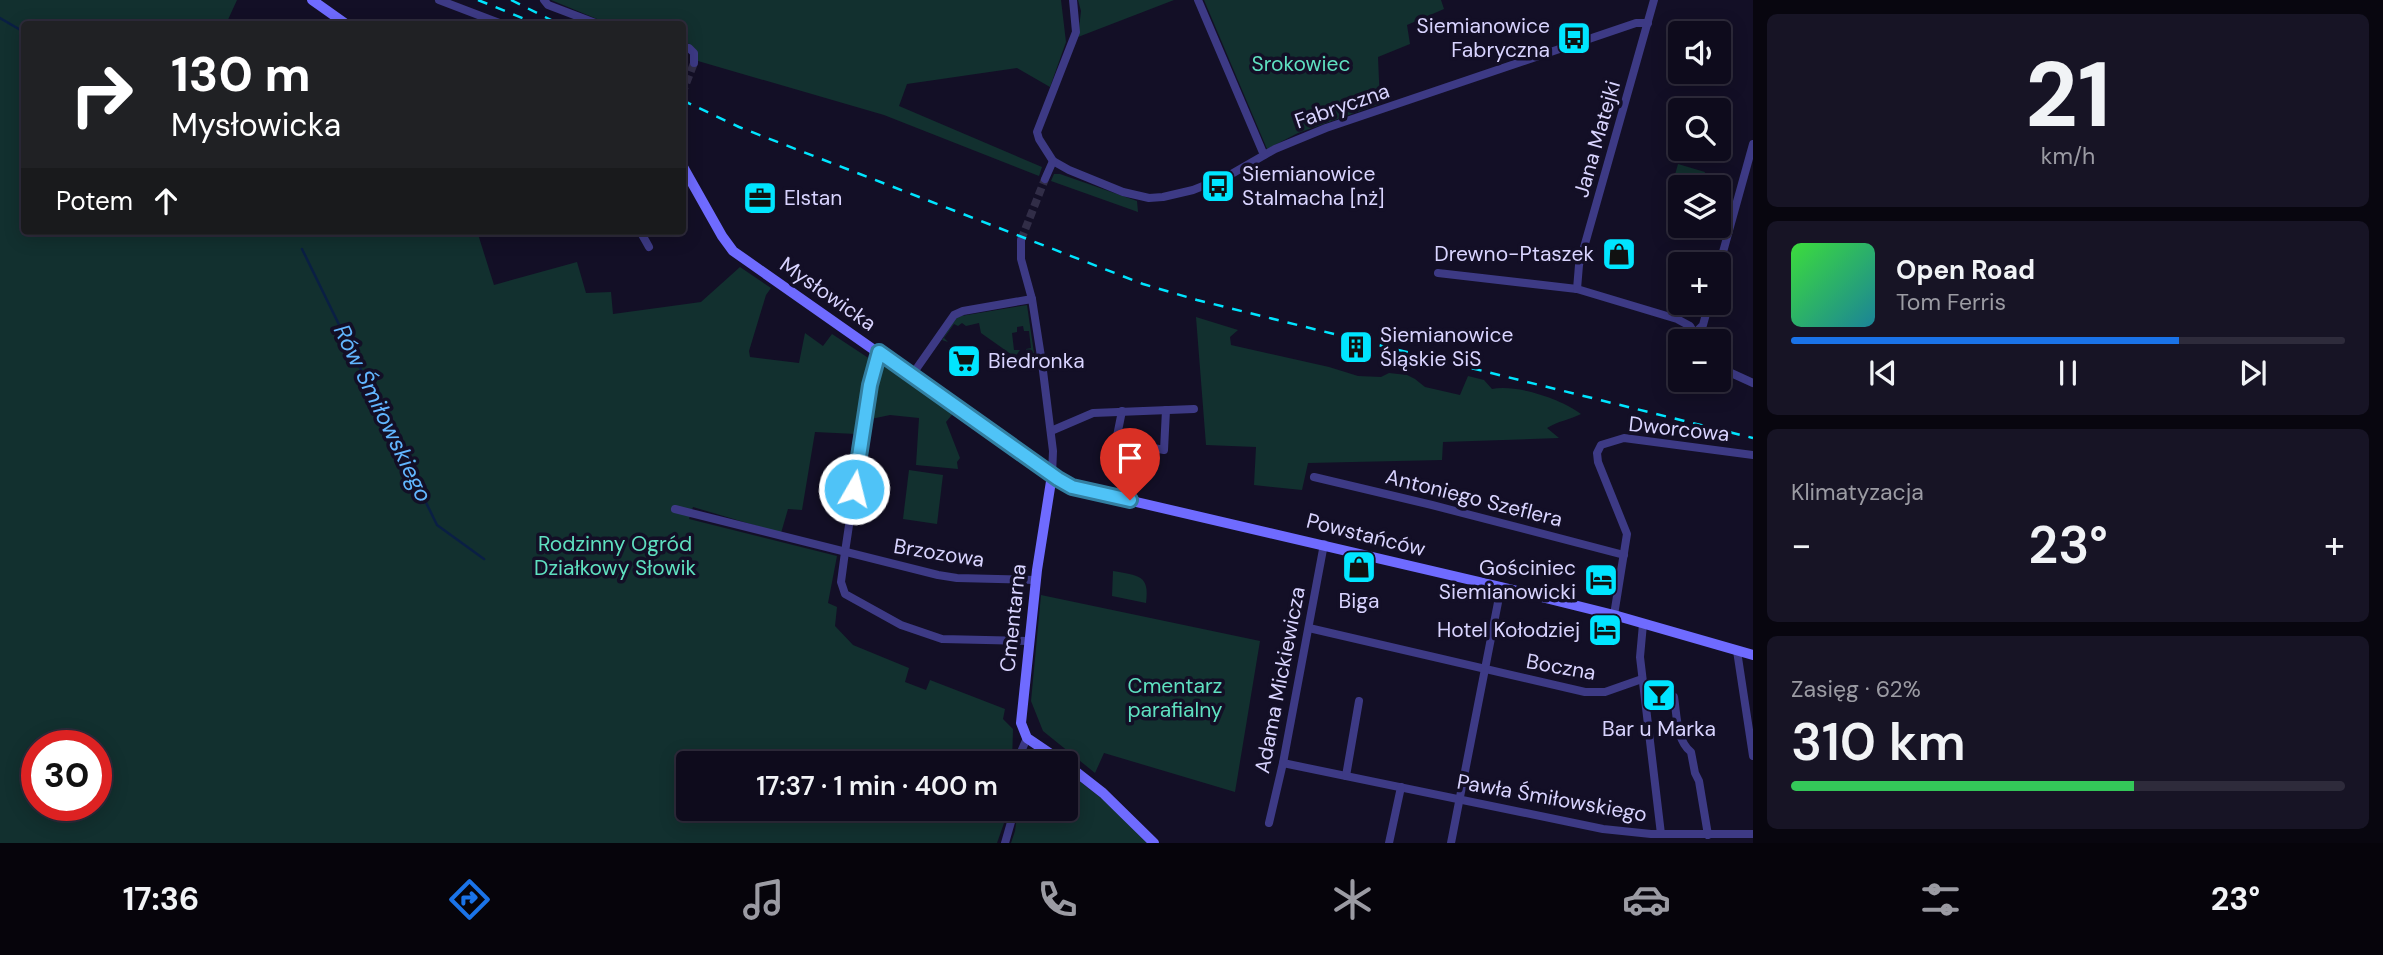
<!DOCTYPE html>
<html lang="pl">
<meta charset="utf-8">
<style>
body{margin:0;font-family:"DM Sans",sans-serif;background:#171425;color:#f1f3f6;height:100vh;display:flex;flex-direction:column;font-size:26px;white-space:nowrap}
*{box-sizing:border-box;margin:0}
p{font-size:23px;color:#9b9ba3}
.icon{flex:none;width:38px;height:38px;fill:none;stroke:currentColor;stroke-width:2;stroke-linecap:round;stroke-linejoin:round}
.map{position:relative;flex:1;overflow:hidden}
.drawer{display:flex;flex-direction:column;gap:14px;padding:14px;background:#08060f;width:630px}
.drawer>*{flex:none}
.guide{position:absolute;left:21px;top:21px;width:665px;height:214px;border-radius:7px;box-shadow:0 4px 18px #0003,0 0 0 2px #2e2b3b;background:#202124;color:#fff;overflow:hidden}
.controls{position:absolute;left:1668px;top:21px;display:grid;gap:14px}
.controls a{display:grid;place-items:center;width:63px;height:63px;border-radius:7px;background:#0e0b1c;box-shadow:0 4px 18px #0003,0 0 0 2px #2e2b3b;font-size:35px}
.speed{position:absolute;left:21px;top:730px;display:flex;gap:14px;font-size:35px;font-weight:700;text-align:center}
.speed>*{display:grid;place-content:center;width:91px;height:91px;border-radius:50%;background:#0e0b1c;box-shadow:0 4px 18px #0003,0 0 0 2px #2e2b3b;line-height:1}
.speed .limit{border:10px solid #d22;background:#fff;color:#111}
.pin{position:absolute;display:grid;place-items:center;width:60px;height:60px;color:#fff;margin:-72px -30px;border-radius:50% 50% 50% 0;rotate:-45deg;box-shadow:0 0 7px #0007}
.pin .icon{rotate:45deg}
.me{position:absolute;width:77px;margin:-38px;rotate:8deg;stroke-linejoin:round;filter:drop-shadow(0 0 5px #0008)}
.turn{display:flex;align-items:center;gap:24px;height:147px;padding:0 35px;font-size:32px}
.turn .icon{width:91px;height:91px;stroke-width:2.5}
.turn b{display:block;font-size:49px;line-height:60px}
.then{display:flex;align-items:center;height:66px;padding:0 35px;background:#0003;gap:14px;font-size:26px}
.big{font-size:52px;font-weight:600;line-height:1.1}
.drawer .tile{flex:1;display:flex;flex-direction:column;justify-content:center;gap:10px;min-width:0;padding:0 24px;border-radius:10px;background:#171425}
.drawer .dial{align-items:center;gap:0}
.dial b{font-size:91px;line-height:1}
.song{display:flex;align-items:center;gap:21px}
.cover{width:84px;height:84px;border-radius:10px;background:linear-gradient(135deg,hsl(120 70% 55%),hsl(190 70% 35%))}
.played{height:7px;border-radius:4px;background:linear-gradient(90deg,#1a73e8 70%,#2e2b3b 70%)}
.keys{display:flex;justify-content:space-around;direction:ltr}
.heat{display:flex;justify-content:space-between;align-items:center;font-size:38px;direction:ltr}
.charge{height:10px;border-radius:5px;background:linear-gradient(90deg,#34c759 62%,#2e2b3b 0)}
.trip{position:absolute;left:676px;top:751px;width:402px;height:70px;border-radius:7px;background:#0e0b1c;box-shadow:0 4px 18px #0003,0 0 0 2px #2e2b3b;font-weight:600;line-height:70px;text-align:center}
.tabs{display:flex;height:112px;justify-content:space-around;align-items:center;background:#06040b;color:#9b9ba3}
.tabs .icon{width:49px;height:49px}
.tabs .active{color:#1a73e8}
.tabs b{font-size:32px;color:#f1f3f6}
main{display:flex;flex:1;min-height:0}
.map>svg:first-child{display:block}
.green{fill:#12302f;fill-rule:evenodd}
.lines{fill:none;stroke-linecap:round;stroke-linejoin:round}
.stream{stroke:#0a1f44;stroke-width:2.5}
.street-tunnel{stroke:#312d47;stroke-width:8;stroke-dasharray:8 4;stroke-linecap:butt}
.street{stroke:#3d3a85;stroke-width:8}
.secondary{stroke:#6f6bff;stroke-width:10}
.rail{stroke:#00e5ff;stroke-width:2.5;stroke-dasharray:10 9;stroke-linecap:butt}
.route-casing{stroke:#337fa1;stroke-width:18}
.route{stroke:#4fc3f7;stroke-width:12}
.labels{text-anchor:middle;stroke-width:7;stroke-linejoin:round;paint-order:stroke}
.poi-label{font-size:21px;fill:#d9d4ff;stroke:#130f26;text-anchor:end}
.park-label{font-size:21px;fill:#5fe0c0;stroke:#130f26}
.street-label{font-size:21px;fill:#d9d4ff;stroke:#130f26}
.water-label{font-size:23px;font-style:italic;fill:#62b6ff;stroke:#130f26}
</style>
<main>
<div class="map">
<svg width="1753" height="843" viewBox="0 0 1753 843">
<rect width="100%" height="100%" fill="#130f26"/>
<g class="green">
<path d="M0 0H237L226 24H24V231H477L494 285 577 262 586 293 611 292 613 314 701 302 740 267 771 288 766 295 749 351 750 357 799 363 805 333 823 346 832 334 870 359 856 434 815 432 802 510 788 509 781 533 693 507 689 519 837 556 828 603 837 607 835 626 853 645 909 668 905 682 926 690 930 680 1005 709 1003 719 1013 729 1012 763H688V808L1009 809 997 843H0ZM37 746H96V805H37Z"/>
<polygon points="551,0 1061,0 1066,42 1050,87 1017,68 907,84 899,106 1042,167 1039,176 884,115 698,61 697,51 688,43 683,42 682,24 609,24"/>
<polygon points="1078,0 1174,0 1078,37 1081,11"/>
<polygon points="1204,0 1441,0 1444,9 1407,25 1410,44 1378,57 1380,104 1298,133 1267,149"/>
<polygon points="1678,164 1705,172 1701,187 1680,187 1680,211 1666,207"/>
<polygon points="1054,174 1060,174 1137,201 1138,212 1051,181"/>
<polygon points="1027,305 1034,353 1027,352 1026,349 1031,348 1029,331 1024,331 1023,326 1017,327 1017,332 1012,333 1014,350 1020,350 1015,357 981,333 979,323 966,326 962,323 958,326 954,324 944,338 948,342 942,340 956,318 961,316"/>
<path d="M1196 317 1238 330 1230 337 1231 345 1329 367 1358 376 1381 377 1389 373 1407 375 1415 379 1425 387 1460 395 1468 376 1484 380 1492 389C1516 384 1562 399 1581 414 1569 420 1558 421 1547 428L1559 438 1443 442 1442 460 1308 463 1302 490 1254 485 1256 447 1206 445Z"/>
<polygon points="883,365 955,411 946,422 960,458 957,462 958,469 916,465 919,418 890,415 871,419"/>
<polygon points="909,470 943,475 937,524 903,519"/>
<path d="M1113 571C1138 576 1150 574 1146 603L1112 596Z"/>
<polygon points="1041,595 1260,641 1235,792 1104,753 1095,773 1043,731 1031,701"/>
<polygon points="1066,771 1109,804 1147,843 1011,843 1015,831 1018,809 1066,808"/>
</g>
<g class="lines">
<g class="stream">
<polyline points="0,18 24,32"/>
<polyline points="302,249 437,525 484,559"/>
</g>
<g class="street-tunnel">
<polyline points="682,94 694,63"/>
<polyline points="1021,240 1045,179"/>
</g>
<g class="street">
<polyline points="439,0 502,24"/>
<polyline points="544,0 548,5 598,24"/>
<polyline points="1073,0 1076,32 1037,132 1039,139 1053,161 1069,170 1123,192 1149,198 1163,197 1193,190 1228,176 1275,149 1326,128 1636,23 1648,23"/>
<polyline points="1198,0 1264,155"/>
<polyline points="682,47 689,48 694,53 694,63"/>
<polyline points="1045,179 1053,161"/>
<polyline points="640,231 649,247"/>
<polyline points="1021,240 1021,259 1032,299 1042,363 1053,451 1052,475"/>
<polyline points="1718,270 1753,144"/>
<polyline points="1438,273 1577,289 1677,319 1690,326 1699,341"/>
<polyline points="1577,289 1579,265 1654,0"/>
<polyline points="1695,333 1703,325 1709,303"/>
<polyline points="879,353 870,385 845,552 841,582 845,594 901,625 942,639 1029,641"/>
<polyline points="1718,367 1753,383"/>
<polyline points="912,375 954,315 963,311 1032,299"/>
<polyline points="1122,411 1116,441 1164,450 1166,410"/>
<polyline points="1051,431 1093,413 1194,409"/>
<polyline points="1314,477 1432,505 1624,555"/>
<polyline points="675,509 938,575 957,578 1036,580"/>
<polyline points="1614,615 1627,534 1598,462 1597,453 1601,445 1624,438 1753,455"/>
<polyline points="1643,624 1640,657 1661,834"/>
<polyline points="1309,628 1585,692 1605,692 1642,679"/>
<polyline points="1737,651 1753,756"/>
<path d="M1674 697C1677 715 1676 740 1691 752L1695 773 1699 781 1708 835"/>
<polyline points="1019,763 1020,754 1027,738"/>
<polyline points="1283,763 1603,829 1651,834 1753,834"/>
<polyline points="1346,776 1359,701"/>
<polyline points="1269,823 1283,763 1324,544"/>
<polyline points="1005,843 1015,808"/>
<polyline points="1389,843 1401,787"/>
<polyline points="1451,843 1501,587"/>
</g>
<g class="secondary">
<polyline points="312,0 346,24"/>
<polyline points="682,165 722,236 733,251 1058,479 1072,487 1501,587 1614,615 1753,655"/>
<polyline points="1052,475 1037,570 1021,723 1027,738 1064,763"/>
<polyline points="1066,764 1103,793 1154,843"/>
</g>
<g class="rail">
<polyline points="478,0 537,24"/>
<polyline points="511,0 559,24"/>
<polyline points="682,100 739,127 1143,284 1197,300 1753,438"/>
</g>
</g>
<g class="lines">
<g class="route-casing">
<polyline id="route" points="854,489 870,385 879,352 1058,479 1072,487 1130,500"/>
</g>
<use href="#route" class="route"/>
</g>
<defs>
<g id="bus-square" transform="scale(1.75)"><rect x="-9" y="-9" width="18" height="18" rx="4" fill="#00e5ff" stroke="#130f26"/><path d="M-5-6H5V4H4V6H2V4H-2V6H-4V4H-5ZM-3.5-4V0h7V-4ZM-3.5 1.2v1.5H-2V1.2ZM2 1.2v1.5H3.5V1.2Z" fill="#111"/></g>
<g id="office-square" transform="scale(1.75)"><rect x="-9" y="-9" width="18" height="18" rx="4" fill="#00e5ff" stroke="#130f26"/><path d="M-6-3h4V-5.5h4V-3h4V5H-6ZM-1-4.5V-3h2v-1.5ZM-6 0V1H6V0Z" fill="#111"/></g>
<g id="shop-square" transform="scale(1.75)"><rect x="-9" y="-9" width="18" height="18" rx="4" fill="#00e5ff" stroke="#130f26"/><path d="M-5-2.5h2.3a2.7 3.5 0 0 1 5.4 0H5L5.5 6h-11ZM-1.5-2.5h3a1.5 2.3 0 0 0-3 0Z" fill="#111"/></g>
<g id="building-square" transform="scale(1.75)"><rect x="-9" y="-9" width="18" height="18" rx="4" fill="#00e5ff" stroke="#130f26"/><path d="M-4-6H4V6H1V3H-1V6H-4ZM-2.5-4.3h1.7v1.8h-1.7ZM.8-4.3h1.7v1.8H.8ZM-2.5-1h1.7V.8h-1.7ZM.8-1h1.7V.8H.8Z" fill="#111"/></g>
<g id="supermarket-square" transform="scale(1.75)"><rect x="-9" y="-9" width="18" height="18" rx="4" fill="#00e5ff" stroke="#130f26"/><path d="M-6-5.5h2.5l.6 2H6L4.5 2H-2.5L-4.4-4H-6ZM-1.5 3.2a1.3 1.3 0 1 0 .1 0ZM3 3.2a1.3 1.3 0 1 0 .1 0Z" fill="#111"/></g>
<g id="hotel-square" transform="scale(1.75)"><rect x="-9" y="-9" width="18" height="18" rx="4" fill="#00e5ff" stroke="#130f26"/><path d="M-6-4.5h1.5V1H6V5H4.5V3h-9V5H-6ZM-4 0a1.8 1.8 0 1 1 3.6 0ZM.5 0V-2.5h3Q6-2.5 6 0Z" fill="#111"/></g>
<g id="bar-square" transform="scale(1.75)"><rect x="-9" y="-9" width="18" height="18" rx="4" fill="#00e5ff" stroke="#130f26"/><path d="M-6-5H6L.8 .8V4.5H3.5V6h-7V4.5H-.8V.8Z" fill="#111"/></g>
</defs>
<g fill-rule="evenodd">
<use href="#bus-square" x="1574" y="38"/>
<use href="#bus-square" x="1218" y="186"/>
<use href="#office-square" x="760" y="198"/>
<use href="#shop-square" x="1619" y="254"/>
<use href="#building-square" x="1356" y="347"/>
<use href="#supermarket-square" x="964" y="361"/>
<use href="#shop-square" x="1359" y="567"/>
<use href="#hotel-square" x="1601" y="580"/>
<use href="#hotel-square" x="1605" y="630"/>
<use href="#bar-square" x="1659" y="695"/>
</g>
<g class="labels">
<g class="poi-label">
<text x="1550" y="33">Siemianowice<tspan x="1550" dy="24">Fabryczna</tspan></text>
<text x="1242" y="181" text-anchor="start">Siemianowice<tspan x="1242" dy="24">Stalmacha [nż]</tspan></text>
<text x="784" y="205" text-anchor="start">Elstan</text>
<text x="1594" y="261">Drewno-Ptaszek</text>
<text x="1380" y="342" text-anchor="start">Siemianowice<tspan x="1380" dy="24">Śląskie SiS</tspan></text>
<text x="988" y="368" text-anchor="start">Biedronka</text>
<text x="1576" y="575">Gościniec<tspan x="1576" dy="24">Siemianowicki</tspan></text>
<text x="1359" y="608" text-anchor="middle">Biga</text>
<text x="1580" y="637">Hotel Kołodziej</text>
<text x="1659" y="736" text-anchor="middle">Bar u Marka</text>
</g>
<g class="park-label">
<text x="1301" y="71">Srokowiec</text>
<text x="615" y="551">Rodzinny Ogród<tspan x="615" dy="24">Działkowy Słowik</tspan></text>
<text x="1175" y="693">Cmentarz<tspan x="1175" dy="24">parafialny</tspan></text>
</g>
<g class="street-label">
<text transform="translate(1342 106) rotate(-19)" y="7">Fabryczna</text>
<text transform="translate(1597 139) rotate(-74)" y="7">Jana Matejki</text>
<text transform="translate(828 294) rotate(35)" y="7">Mysłowicka</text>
<text transform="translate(1679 429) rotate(6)" y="7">Dworcowa</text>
<text transform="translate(1474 498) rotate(14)" y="7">Antoniego Szeflera</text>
<text transform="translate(1366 535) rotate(14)" y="7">Powstańców</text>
<text transform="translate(939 553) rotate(9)" y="7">Brzozowa</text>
<text transform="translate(1013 618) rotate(-84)" y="7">Cmentarna</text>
<text transform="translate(1561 667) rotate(10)" y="7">Boczna</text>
<text transform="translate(1280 680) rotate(-79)" y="7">Adama Mickiewicza</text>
<text transform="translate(1552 798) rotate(10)" y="7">Pawła Śmiłowskiego</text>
</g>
<g class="water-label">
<text transform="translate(383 413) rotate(64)" y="8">Rów Śmiłowskiego</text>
</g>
</g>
</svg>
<div class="controls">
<a><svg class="icon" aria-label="sound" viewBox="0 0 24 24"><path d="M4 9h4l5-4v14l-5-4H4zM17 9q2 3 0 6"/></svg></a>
<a><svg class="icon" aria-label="search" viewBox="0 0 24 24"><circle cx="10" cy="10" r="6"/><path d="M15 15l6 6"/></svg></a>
<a><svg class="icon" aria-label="layers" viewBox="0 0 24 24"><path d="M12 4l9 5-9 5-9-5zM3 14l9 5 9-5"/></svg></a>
<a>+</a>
<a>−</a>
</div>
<div class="speed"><div class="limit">30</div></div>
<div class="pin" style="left:1130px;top:500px;background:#d93025"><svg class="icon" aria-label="arrive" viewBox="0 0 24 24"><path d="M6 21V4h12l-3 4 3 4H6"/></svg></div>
<svg class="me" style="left:854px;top:489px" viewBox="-20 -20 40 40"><circle r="17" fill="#4fc3f7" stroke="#fff" stroke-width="3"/><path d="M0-11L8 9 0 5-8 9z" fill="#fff"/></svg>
<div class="trip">17:37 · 1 min · 400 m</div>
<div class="guide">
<div class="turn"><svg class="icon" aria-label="right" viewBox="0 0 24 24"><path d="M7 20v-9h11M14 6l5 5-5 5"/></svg><div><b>130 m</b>Mysłowicka</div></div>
<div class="then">Potem<svg class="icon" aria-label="ahead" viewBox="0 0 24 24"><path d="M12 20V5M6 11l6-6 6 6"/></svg></div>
</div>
</div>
<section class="drawer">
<div class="tile dial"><b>21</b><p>km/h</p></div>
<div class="tile">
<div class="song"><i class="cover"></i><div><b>Open Road</b><p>Tom Ferris</p></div></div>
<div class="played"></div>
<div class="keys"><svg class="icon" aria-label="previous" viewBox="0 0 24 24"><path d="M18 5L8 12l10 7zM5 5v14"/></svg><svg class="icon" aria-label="pause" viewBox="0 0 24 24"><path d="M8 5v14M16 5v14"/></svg><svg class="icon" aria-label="next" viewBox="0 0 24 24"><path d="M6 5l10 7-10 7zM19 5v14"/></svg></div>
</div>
<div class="tile"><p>Klimatyzacja</p>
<div class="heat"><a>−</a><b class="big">23°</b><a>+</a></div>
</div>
<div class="tile"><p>Zasięg · 62%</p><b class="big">310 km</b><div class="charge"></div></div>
</section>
</main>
<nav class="tabs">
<b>17:36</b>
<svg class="icon active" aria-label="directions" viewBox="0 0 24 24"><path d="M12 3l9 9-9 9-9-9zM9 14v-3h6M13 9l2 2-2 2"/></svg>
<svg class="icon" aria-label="music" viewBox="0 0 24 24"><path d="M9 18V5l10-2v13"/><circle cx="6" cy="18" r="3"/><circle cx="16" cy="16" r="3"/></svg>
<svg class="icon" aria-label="phone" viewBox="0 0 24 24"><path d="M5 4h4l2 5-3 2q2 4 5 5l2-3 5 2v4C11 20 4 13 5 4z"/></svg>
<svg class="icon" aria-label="climate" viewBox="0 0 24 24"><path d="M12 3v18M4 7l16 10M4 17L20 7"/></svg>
<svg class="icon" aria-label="car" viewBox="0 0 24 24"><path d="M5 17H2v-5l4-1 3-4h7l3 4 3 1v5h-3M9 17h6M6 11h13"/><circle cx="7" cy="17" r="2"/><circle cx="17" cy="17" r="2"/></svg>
<svg class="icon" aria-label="filters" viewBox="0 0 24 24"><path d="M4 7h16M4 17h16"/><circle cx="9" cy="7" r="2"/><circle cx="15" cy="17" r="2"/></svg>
<b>23°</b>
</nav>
